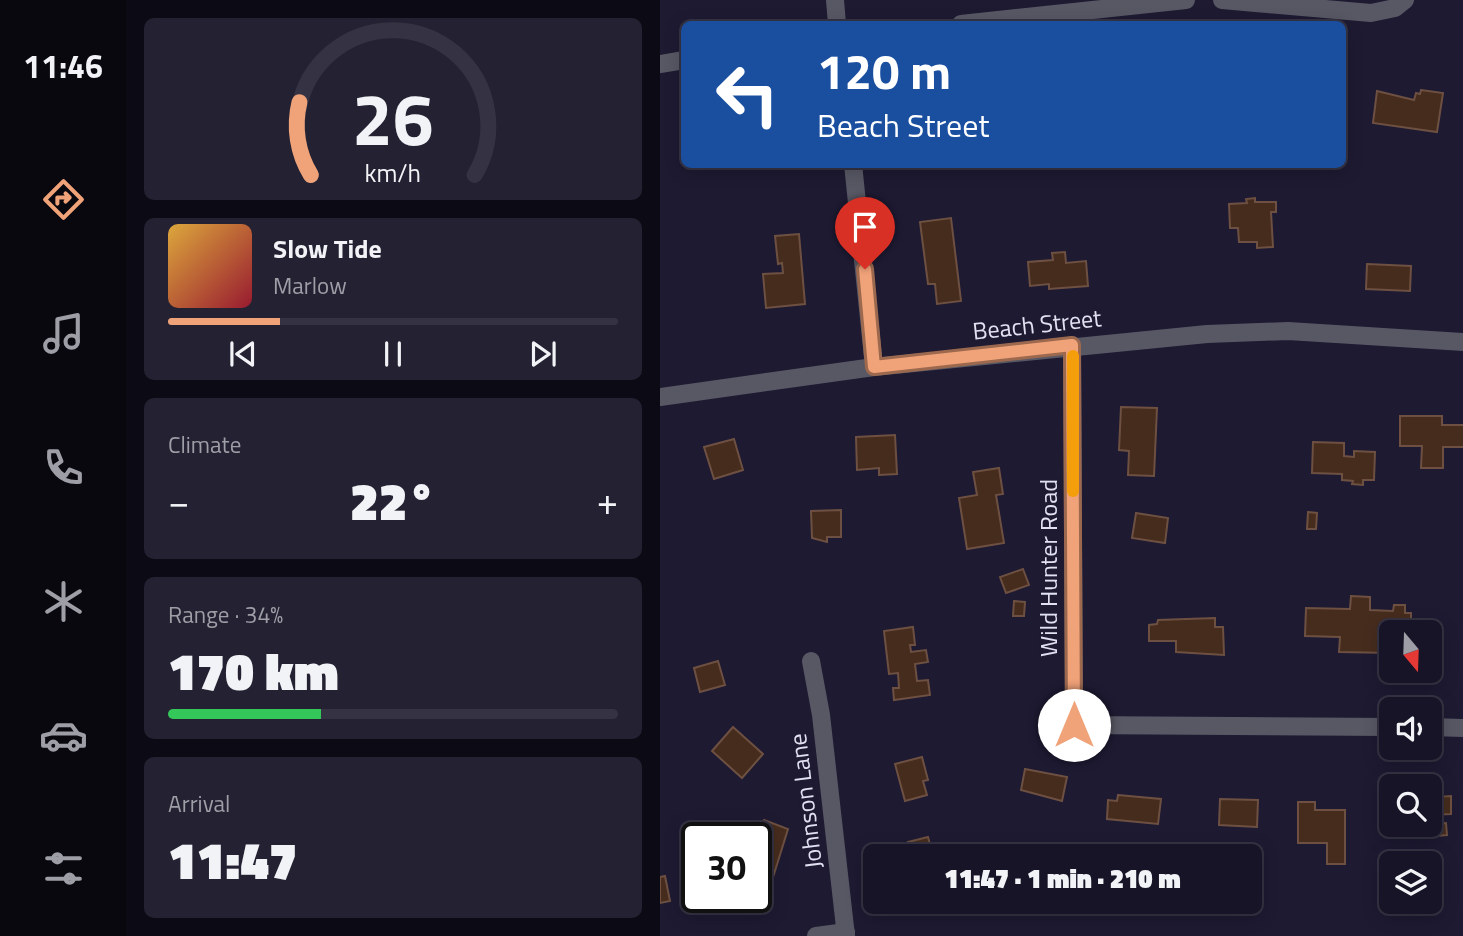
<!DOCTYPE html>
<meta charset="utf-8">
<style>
body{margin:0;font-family:"Titillium Web",sans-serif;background:#232132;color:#f1f3f6;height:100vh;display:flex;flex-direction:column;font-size:26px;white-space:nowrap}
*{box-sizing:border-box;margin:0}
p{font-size:23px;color:#9e9ea7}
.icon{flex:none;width:38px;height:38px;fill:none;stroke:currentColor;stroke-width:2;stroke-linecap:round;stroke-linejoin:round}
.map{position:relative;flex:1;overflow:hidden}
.sheet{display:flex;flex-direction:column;gap:18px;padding:18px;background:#0c0b15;width:534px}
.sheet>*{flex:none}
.top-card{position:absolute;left:21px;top:21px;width:665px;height:147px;border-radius:10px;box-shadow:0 4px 18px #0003,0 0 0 2px #353343;background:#1a4fa0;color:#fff;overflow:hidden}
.needle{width:46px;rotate:161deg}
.tools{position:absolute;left:719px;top:620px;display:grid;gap:14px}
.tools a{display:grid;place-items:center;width:63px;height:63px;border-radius:10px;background:#161426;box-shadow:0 4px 18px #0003,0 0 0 2px #353343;font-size:35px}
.speed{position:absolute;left:21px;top:822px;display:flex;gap:14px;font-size:35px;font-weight:700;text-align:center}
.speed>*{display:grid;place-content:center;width:91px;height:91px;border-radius:50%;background:#161426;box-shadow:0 4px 18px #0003,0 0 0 2px #353343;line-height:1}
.speed .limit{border:4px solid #111;border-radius:10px;background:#fff;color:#111}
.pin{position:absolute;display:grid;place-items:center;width:60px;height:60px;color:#fff;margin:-72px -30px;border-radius:50% 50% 50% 0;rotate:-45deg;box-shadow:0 0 7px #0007}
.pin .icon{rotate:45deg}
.me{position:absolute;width:77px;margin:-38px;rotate:0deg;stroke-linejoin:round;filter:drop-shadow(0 0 5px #0008)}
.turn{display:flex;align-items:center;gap:24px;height:147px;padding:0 21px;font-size:32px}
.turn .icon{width:91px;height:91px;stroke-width:2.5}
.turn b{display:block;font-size:49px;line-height:60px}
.big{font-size:52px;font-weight:800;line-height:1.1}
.sheet .tile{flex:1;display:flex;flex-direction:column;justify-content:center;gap:10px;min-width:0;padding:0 24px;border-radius:10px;background:#232132}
.sheet .dial{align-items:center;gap:0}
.dial svg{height:182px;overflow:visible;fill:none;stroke:#353343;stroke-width:7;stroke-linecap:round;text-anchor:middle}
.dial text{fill:#f1f3f6;stroke:none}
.song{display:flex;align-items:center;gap:21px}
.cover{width:84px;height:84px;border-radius:10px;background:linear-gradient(135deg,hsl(40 70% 55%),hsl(350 70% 35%))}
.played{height:7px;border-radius:4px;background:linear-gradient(90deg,#f0a279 25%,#353343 25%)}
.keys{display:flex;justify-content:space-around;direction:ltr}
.heat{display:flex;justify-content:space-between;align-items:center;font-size:38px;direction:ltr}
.charge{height:10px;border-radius:5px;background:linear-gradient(90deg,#34c759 34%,#353343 0)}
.trip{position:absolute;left:203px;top:844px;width:399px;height:70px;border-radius:10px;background:#161426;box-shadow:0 4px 18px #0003,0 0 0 2px #353343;font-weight:800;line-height:70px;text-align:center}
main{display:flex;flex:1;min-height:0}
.dock{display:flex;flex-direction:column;width:126px;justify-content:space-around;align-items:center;background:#09080f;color:#9e9ea7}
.dock .icon{width:49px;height:49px}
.dock .on{color:#f0a279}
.dock b{font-size:32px;color:#f1f3f6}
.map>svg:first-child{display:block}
.building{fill:#462c1d;stroke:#6d5041;stroke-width:2}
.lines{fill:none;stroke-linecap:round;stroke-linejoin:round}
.minor{stroke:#585865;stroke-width:18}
.route-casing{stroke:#9c694f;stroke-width:18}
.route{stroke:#f0a279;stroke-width:12}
.slow{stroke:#f59e0b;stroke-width:12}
.labels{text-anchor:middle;stroke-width:7;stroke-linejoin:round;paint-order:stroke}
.street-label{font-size:24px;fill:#e1e1f2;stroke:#1d1a32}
</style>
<main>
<nav class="dock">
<b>11:46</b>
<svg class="icon on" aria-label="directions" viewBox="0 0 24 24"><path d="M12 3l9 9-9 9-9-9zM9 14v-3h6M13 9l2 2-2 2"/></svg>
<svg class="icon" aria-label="music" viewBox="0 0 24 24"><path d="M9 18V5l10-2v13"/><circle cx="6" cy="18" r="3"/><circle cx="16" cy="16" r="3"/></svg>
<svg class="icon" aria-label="phone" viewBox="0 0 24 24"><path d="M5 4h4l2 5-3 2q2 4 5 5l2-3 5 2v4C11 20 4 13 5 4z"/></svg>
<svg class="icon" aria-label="climate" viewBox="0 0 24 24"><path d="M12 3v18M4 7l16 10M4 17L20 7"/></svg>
<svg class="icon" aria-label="car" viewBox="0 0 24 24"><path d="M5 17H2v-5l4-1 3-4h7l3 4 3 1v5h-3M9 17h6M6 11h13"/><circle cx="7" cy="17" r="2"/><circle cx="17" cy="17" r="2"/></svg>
<svg class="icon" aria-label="filters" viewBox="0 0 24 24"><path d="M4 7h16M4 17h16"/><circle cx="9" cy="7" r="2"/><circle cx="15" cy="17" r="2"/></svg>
</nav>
<section class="sheet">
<div class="tile dial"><svg viewBox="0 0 100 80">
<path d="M14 69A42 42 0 1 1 86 69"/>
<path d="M14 69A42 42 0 0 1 9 37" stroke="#f0a279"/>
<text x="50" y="56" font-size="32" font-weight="700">26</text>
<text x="50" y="72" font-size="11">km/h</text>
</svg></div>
<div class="tile">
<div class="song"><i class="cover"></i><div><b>Slow Tide</b><p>Marlow</p></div></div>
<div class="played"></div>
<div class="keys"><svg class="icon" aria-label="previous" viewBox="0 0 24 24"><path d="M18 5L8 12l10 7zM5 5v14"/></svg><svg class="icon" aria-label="pause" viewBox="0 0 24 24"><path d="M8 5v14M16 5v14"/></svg><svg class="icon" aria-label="next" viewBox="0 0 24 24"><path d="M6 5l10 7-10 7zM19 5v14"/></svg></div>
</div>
<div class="tile"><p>Climate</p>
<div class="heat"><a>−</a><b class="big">22°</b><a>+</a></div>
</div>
<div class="tile"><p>Range · 34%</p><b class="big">170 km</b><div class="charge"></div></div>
<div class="tile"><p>Arrival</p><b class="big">11:47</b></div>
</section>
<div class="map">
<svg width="804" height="936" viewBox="0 0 804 936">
<rect width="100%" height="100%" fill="#1d1a32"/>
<g class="building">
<polygon points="761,90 783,93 777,132 713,123 717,91 754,100 756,93 760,94"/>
<polygon points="595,198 595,202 616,202 616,212 611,212 613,247 597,248 597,242 579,242 578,228 570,228 569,204 587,203 586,199"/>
<polygon points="291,218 301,301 277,304 275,284 268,284 260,222"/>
<polygon points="139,234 145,304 106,308 103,274 123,273 122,263 118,264 115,236"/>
<polygon points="405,252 406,263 426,261 428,286 389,289 389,284 370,286 368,262 393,260 392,253"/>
<polygon points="707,264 751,266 750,291 706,289"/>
<polygon points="461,407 497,408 494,476 468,475 469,451 459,450"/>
<polygon points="740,416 782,416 782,425 804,425 804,447 783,447 783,468 761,468 762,446 740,446"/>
<polygon points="235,435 237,474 219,475 219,468 197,470 196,437"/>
<polygon points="74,439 83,470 54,479 44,447"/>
<polygon points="653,442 684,443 684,456 694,457 694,451 715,452 714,480 703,480 703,485 692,484 693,481 682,480 682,474 652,473"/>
<polygon points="339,468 343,494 336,495 344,543 307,549 299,498 317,495 313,472"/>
<polygon points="181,510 181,537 167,537 167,542 152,538 151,511"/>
<polygon points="648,512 657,513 656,529 647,529"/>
<polygon points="476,513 508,518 505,543 472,538"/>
<polygon points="363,569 369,585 346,593 340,577"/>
<polygon points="691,596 710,597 710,610 733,611 734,605 745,605 745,613 751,613 751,632 732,632 732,653 679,652 680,637 645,636 646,608 690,609"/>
<polygon points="354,601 365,602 364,616 353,616"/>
<polygon points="555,618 555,627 563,627 564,655 516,652 516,641 489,641 489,625 497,624 498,620"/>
<polygon points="253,627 255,645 250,645 251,652 266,650 268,662 255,664 257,681 268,680 270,695 234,700 233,688 239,688 238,673 229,674 224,631"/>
<polygon points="58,661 65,685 40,692 34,668"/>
<polygon points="73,727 103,754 82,778 52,751"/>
<polygon points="262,757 268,780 263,781 267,795 245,801 235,764"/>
<polygon points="365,769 407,777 402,801 361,790"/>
<polygon points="777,788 777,797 791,796 791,814 770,815 770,789"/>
<polygon points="458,795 501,799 498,824 447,819 448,800 457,801"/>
<polygon points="560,799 598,800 597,827 559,825"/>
<polygon points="638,802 655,802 655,810 685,810 685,864 667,864 667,843 638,843"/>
<polygon points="104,820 128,829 110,887 105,885 100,899 96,898 96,838 81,838 83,833 97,839"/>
<polygon points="786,823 787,835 776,836 775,824"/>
<polygon points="268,837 271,848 276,847 278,856 247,856 251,852 248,842"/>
<polygon points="5,876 10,901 0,903 0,877"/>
<polygon points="260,901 282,901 261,906"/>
</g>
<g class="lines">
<g class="minor">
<polyline points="175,0 177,24"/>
<polyline points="562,0 711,13 735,8 745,0"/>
<polyline points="301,24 526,0"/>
<polyline points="0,64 24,60"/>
<polyline points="193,164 214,367"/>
<polyline points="412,345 414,725 732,727"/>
<polyline points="0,397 214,367 547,334 628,331 804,342"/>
<polyline points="151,661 161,715 186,936"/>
<polyline points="770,727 804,728"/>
<polyline points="156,936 186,932"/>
</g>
</g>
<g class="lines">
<g class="route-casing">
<polyline id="route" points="205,269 214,367 412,345 414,725"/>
</g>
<use href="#route" class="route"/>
<polyline class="slow" points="413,356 413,491"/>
</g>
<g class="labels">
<g class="street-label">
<text transform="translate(377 325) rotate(-6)" y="8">Beach Street</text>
<text transform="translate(389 568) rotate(-90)" y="8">Wild Hunter Road</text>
<text transform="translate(146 801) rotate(-97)" y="8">Johnson Lane</text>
</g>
</g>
</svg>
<div class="tools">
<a><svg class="needle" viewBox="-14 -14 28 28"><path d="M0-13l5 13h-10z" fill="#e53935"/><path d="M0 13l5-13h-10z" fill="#9e9ea7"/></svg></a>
<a><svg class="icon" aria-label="sound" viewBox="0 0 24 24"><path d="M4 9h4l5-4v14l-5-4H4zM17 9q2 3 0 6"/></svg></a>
<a><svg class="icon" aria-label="search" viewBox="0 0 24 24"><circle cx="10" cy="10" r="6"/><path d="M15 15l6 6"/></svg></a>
<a><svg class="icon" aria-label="layers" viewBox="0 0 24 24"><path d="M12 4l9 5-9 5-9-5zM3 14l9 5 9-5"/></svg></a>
</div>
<div class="speed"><div class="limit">30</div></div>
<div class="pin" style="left:205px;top:269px;background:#d93025"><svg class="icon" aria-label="arrive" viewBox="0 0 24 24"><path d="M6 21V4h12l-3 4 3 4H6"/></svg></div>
<svg class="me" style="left:414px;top:725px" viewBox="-20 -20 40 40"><circle r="19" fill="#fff"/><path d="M0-13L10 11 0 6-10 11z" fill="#f0a279"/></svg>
<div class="trip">11:47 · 1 min · 210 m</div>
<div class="top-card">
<div class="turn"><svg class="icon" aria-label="left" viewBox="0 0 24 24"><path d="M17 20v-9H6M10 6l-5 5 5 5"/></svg><div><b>120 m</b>Beach Street</div></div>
</div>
</div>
</main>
